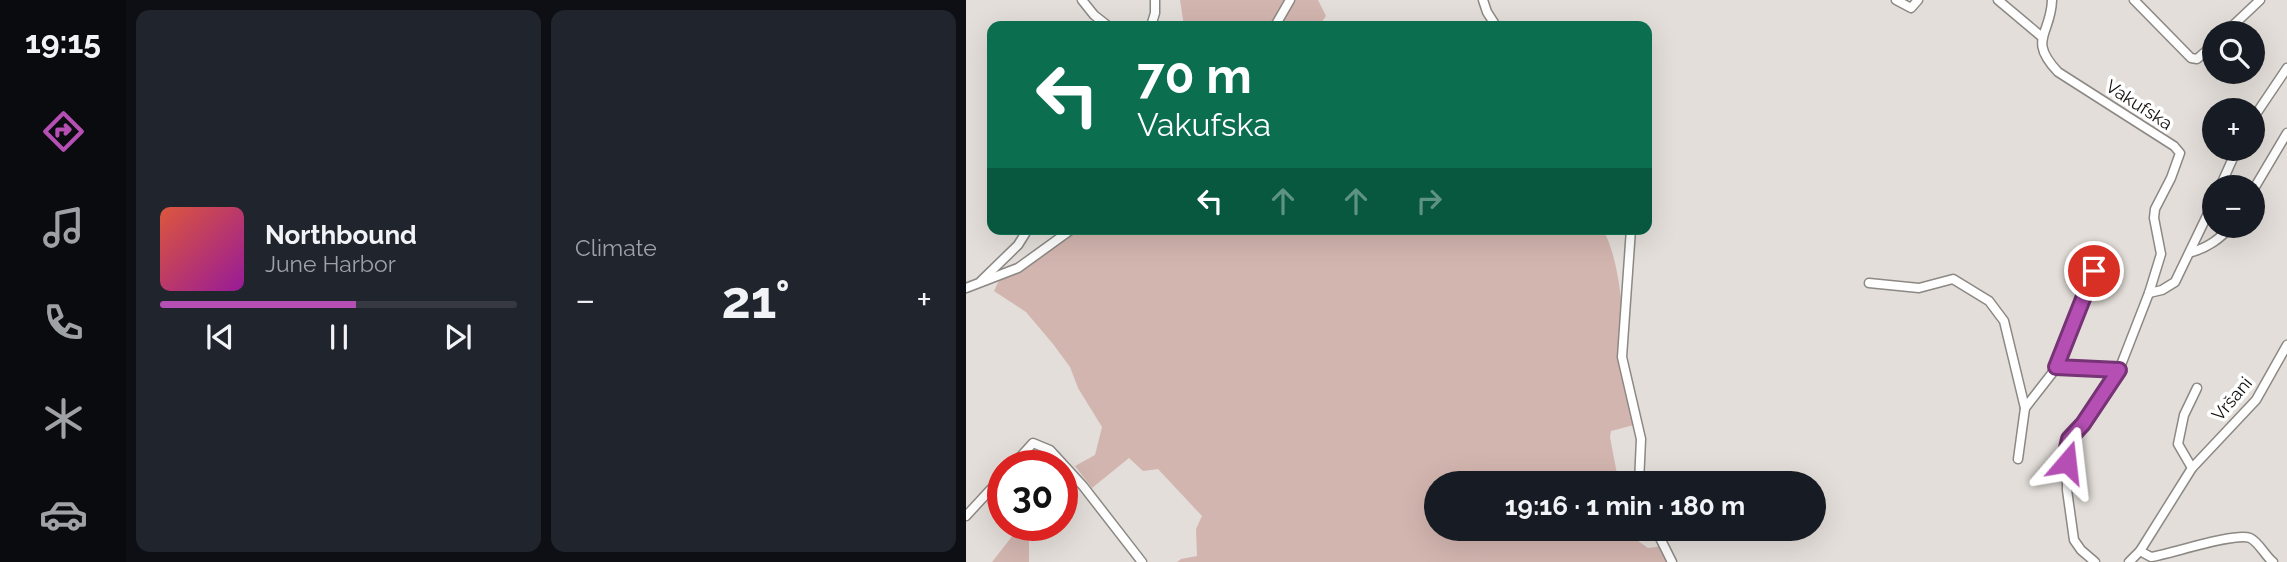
<!DOCTYPE html>
<meta charset="utf-8">
<style>
body{margin:0;font-family:Raleway,sans-serif;background:#20242c;color:#f1f3f6;height:100vh;display:flex;flex-direction:column;font-size:26px;white-space:nowrap}
*{box-sizing:border-box;margin:0}
p{font-size:23px;color:#9ea1a6}
.icon{flex:none;width:38px;height:38px;fill:none;stroke:currentColor;stroke-width:2;stroke-linecap:round;stroke-linejoin:round}
.map{position:relative;flex:1;overflow:hidden}
.sheet{display:flex;flex-direction:column;gap:10px;padding:10px;background:#0d0f14;width:840px}
.sheet>*{flex:none}
.banner{position:absolute;left:21px;top:21px;width:665px;height:214px;border-radius:14px;box-shadow:0 7px 28px #0002;background:#0b6e4f;color:#fff;overflow:hidden}
.fabs{position:absolute;left:1236px;top:21px;display:grid;gap:14px}
.fabs a{display:grid;place-items:center;width:63px;height:63px;border-radius:50%;background:#171b24;box-shadow:0 7px 28px #0002;font-size:35px}
.speed{position:absolute;left:21px;top:450px;display:flex;gap:14px;font-size:35px;font-weight:700;text-align:center}
.speed>*{display:grid;place-content:center;width:91px;height:91px;border-radius:50%;background:#171b24;box-shadow:0 7px 28px #0002;line-height:1}
.speed .limit{border:10px solid #d22;background:#fff;color:#111}
.pin{position:absolute;display:grid;place-items:center;width:60px;height:60px;color:#fff;margin:-30px;border:4px solid #fff;border-radius:50%;box-shadow:0 2px 7px #0007}
.me{position:absolute;width:77px;margin:-38px;rotate:17deg;stroke-linejoin:round;filter:drop-shadow(0 0 5px #0008)}
.turn{display:flex;align-items:center;gap:24px;height:147px;padding:0 35px;font-size:32px}
.turn .icon{width:91px;height:91px;stroke-width:2.5}
.turn b{display:block;font-size:49px;line-height:60px}
.lanes{display:flex;align-items:center;height:66px;padding:0 35px;background:#0003;justify-content:center;gap:35px;direction:ltr}
.lanes .off{opacity:.35}
.big{font-size:52px;font-weight:700;line-height:1.1}
.sheet .card{flex:1;display:flex;flex-direction:column;justify-content:center;gap:10px;min-width:0;padding:0 24px;border-radius:14px;background:#20242c}
.song{display:flex;align-items:center;gap:21px}
.cover{width:84px;height:84px;border-radius:10px;background:linear-gradient(135deg,hsl(10 70% 55%),hsl(300 70% 35%))}
.played{height:7px;border-radius:4px;background:linear-gradient(90deg,#b54fb4 55%,#363941 55%)}
.keys{display:flex;justify-content:space-around;direction:ltr}
.heat{display:flex;justify-content:space-between;align-items:center;font-size:38px;direction:ltr}
.sheet .tiles{flex:1;display:grid;gap:10px;grid-template-columns:repeat(2,1fr)}
.trip{position:absolute;left:458px;top:471px;width:402px;height:70px;border-radius:35px;background:#171b24;box-shadow:0 7px 28px #0002;font-weight:700;line-height:70px;text-align:center}
main{display:flex;flex:1;min-height:0}
.dock{display:flex;flex-direction:column;width:126px;justify-content:space-around;align-items:center;background:#090b0e;color:#9ea1a6}
.dock .icon{width:49px;height:49px}
.dock .current{color:#b54fb4}
.dock b{font-size:32px;color:#f1f3f6}
.map>svg:first-child{display:block}
.green{fill:#d3b5af}
.lines{fill:none;stroke-linecap:round;stroke-linejoin:round}
.minor-casing{stroke:#8c8883;stroke-width:11}
.minor{stroke:#fff;stroke-width:8}
.route-casing{stroke:#763375;stroke-width:18}
.route{stroke:#b54fb4;stroke-width:12}
.labels{text-anchor:middle;stroke-width:7;stroke-linejoin:round;paint-order:stroke}
.street-label{font-size:18px;fill:#110f0d;stroke:#fff}
</style>
<main>
<nav class="dock">
<b>19:15</b>
<svg class="icon current" aria-label="directions" viewBox="0 0 24 24"><path d="M12 3l9 9-9 9-9-9zM9 14v-3h6M13 9l2 2-2 2"/></svg>
<svg class="icon" aria-label="music" viewBox="0 0 24 24"><path d="M9 18V5l10-2v13"/><circle cx="6" cy="18" r="3"/><circle cx="16" cy="16" r="3"/></svg>
<svg class="icon" aria-label="phone" viewBox="0 0 24 24"><path d="M5 4h4l2 5-3 2q2 4 5 5l2-3 5 2v4C11 20 4 13 5 4z"/></svg>
<svg class="icon" aria-label="climate" viewBox="0 0 24 24"><path d="M12 3v18M4 7l16 10M4 17L20 7"/></svg>
<svg class="icon" aria-label="car" viewBox="0 0 24 24"><path d="M5 17H2v-5l4-1 3-4h7l3 4 3 1v5h-3M9 17h6M6 11h13"/><circle cx="7" cy="17" r="2"/><circle cx="17" cy="17" r="2"/></svg>
</nav>
<section class="sheet">
<div class="tiles">
<div class="card">
<div class="song"><i class="cover"></i><div><b>Northbound</b><p>June Harbor</p></div></div>
<div class="played"></div>
<div class="keys"><svg class="icon" aria-label="previous" viewBox="0 0 24 24"><path d="M18 5L8 12l10 7zM5 5v14"/></svg><svg class="icon" aria-label="pause" viewBox="0 0 24 24"><path d="M8 5v14M16 5v14"/></svg><svg class="icon" aria-label="next" viewBox="0 0 24 24"><path d="M6 5l10 7-10 7zM19 5v14"/></svg></div>
</div>
<div class="card"><p>Climate</p>
<div class="heat"><a>−</a><b class="big">21°</b><a>+</a></div>
</div>
</div>
</section>
<div class="map">
<svg width="1321" height="562" viewBox="0 0 1321 562">
<rect width="100%" height="100%" fill="#e3ded9"/>
<g class="green">
<polygon points="214,0 352,0 360,16 353,26 218,26"/>
<path d="M106 229H637C657 268 656 321 660 364 662 384 665 405 668 425L645 431 644 437 651 474 643 476 636 474 635 480 638 483H471V528L662 529 665 536 682 548 697 546 706 562H211L215 559 231 556 230 529 236 516 192 469 177 471 163 458 126 488 109 466 129 455 136 427 112 388 104 367 87 344 60 312 28 291 35 276Z"/>
<polygon points="55,525 63,525 63,562 26,562"/>
</g>
<g class="lines">
<g class="minor-casing">
<g id="minor">
<polyline points="116,0 128,15 142,26"/>
<polyline points="517,0 521,12 530,26"/>
<polyline points="930,0 945,8 952,0"/>
<polyline points="1032,0 1076,37"/>
<path d="M1086 0C1085 35 1061 39 1092 72L1208 146 1214 153 1205 178 1189 209 1188 218 1195 254 1183 293 1153 370 1117 424 1103 439 1101 448V490L1108 540 1115 550 1129 562"/>
<polyline points="1168,0 1225,58 1231,59 1248,44"/>
<polyline points="185,26 189,13 189,0"/>
<polyline points="309,26 324,0"/>
<polyline points="1259,33 1294,0"/>
<polyline points="1286,120 1321,68"/>
<polyline points="1254,187 1271,149"/>
<polyline points="1286,192 1321,133"/>
<polyline points="665,229 656,357 675,439 673,483"/>
<path d="M1226 252C1243 247 1253 239 1266 226"/>
<polyline points="15,281 52,245 62,229"/>
<polyline points="903,283 953,288 987,279 1023,301 1038,321 1059,408"/>
<polyline points="0,288 52,268 106,229"/>
<polyline points="1183,293 1196,290 1209,282 1248,201"/>
<polyline points="1091,367 1128,271"/>
<polyline points="1052,459 1059,408 1091,367 1153,370"/>
<polyline points="46,466 67,443 84,450 117,486 176,562"/>
<polyline points="1226,468 1212,444 1218,415 1231,388"/>
<polyline points="0,516 37,476"/>
<polyline points="689,528 706,562"/>
<path d="M1174 551 1185 557C1205 554 1269 532 1284 538 1293 542 1299 556 1307 562"/>
<polyline points="1163,562 1174,551 1226,468 1290,400 1321,345"/>
</g>
</g>
<use href="#minor" class="minor"/>
</g>
<g class="lines">
<g class="route-casing">
<polyline id="route" points="1101,462 1101,448 1103,439 1117,424 1153,370 1090,367 1128,271"/>
</g>
<use href="#route" class="route"/>
</g>
<g class="labels">
<g class="street-label">
<text transform="translate(1173 105) rotate(33)" y="6">Vakufska</text>
<text transform="translate(1266 399) rotate(-50)" y="6">Vršani</text>
</g>
</g>
</svg>
<div class="fabs">
<a><svg class="icon" aria-label="search" viewBox="0 0 24 24"><circle cx="10" cy="10" r="6"/><path d="M15 15l6 6"/></svg></a>
<a>+</a>
<a>−</a>
</div>
<div class="speed"><div class="limit">30</div></div>
<div class="pin" style="left:1128px;top:271px;background:#d93025"><svg class="icon" aria-label="arrive" viewBox="0 0 24 24"><path d="M6 21V4h12l-3 4 3 4H6"/></svg></div>
<svg class="me" style="left:1101px;top:462px" viewBox="-20 -20 40 40"><path d="M0-17L14 15 0 8-14 15z" fill="#b54fb4" stroke="#fff" stroke-width="4"/></svg>
<div class="trip">19:16 · 1 min · 180 m</div>
<div class="banner">
<div class="turn"><svg class="icon" aria-label="left" viewBox="0 0 24 24"><path d="M17 20v-9H6M10 6l-5 5 5 5"/></svg><div><b>70 m</b>Vakufska</div></div>
<div class="lanes"><svg class="icon" aria-label="left" viewBox="0 0 24 24"><path d="M17 20v-9H6M10 6l-5 5 5 5"/></svg><svg class="icon off" aria-label="ahead" viewBox="0 0 24 24"><path d="M12 20V5M6 11l6-6 6 6"/></svg><svg class="icon off" aria-label="ahead" viewBox="0 0 24 24"><path d="M12 20V5M6 11l6-6 6 6"/></svg><svg class="icon off" aria-label="right" viewBox="0 0 24 24"><path d="M7 20v-9h11M14 6l5 5-5 5"/></svg></div>
</div>
</div>
</main>
